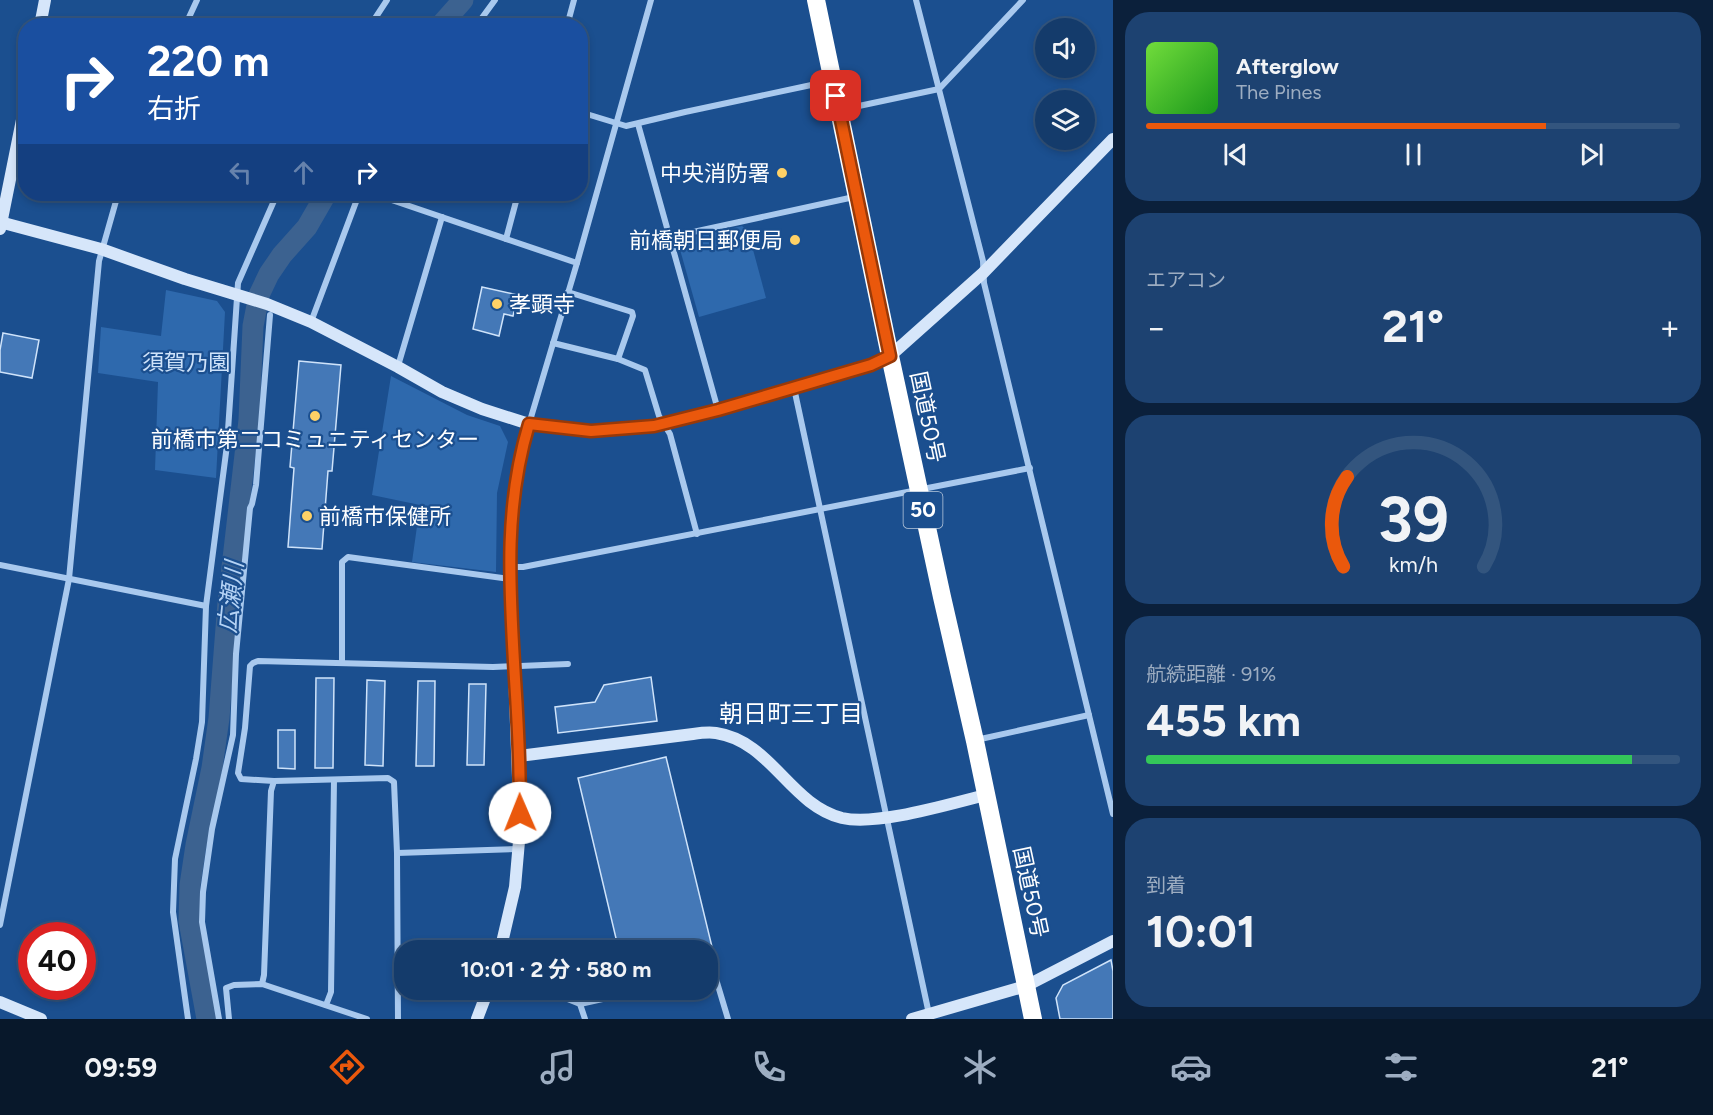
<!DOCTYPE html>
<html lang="ja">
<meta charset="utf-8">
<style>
body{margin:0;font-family:Figtree,"Noto Sans JP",sans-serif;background:#1d4271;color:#f1f3f6;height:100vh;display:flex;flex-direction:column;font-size:22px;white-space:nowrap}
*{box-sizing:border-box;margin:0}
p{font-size:20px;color:#9dadc1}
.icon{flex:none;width:33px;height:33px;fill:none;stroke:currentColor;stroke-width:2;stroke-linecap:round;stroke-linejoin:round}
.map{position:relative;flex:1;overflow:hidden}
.panel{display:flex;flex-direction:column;gap:12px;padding:12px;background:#0b203b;width:600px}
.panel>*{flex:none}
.guide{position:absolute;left:18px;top:18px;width:570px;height:183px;border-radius:24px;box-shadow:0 3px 9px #0003,0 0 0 2px #33557e;background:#1a4fa0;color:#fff;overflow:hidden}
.fabs{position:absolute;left:1035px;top:18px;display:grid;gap:12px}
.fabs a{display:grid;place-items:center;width:60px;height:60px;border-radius:50%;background:#143b6b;box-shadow:0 3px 9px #0003,0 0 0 2px #33557e;font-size:30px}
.speed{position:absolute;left:18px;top:922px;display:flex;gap:12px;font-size:30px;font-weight:700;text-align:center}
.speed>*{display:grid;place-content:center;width:78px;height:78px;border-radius:50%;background:#143b6b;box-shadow:0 3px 9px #0003,0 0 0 2px #33557e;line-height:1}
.speed .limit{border:9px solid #d22;background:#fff;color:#111}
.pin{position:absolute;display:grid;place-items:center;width:51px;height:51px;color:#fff;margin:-26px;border-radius:12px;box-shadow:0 3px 9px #0006}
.me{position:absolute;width:66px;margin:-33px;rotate:359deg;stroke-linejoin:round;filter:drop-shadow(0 0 4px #0008)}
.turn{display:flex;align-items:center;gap:21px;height:126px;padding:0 30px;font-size:27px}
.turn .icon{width:78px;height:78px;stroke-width:2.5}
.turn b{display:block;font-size:42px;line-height:51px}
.lanes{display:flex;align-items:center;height:57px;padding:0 30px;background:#0003;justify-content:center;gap:30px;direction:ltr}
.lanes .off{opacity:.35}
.big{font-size:45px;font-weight:700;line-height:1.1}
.panel .tile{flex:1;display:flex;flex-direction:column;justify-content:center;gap:9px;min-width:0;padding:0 21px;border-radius:24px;background:#1d4271}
.panel .dial{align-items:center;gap:0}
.dial svg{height:156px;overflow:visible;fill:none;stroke:#33557e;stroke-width:7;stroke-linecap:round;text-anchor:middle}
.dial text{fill:#f1f3f6;stroke:none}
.song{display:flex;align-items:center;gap:18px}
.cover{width:72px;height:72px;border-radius:9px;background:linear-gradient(135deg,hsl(100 70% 55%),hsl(120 70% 35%))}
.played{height:6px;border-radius:3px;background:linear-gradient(90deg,#ea580c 75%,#33557e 75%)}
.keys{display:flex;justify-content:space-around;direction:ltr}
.heat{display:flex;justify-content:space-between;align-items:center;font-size:33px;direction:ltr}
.charge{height:9px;border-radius:4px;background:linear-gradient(90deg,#34c759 91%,#33557e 0)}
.trip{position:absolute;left:394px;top:940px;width:324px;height:60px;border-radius:24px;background:#143b6b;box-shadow:0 3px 9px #0003,0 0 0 2px #33557e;font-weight:700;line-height:60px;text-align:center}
.menu{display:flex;height:96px;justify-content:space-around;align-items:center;background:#08182b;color:#9dadc1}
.menu .icon{width:42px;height:42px}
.menu .active{color:#ea580c}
.menu b{font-size:27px;color:#f1f3f6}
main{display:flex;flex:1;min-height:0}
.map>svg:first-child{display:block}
.green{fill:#2e69ad}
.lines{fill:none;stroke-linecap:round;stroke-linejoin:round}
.river{stroke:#3c6290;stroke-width:21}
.building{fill:#4478b7;stroke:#cfe3fa;stroke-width:1.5}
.street{stroke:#a9c9ee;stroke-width:6}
.secondary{stroke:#d6e6fa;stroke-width:12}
.highway{stroke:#fff;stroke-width:18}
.route-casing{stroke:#983908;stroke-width:15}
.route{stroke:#ea580c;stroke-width:10}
.poi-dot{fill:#ffd166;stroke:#1b4f8f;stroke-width:2}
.labels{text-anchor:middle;stroke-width:4.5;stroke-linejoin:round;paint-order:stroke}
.shield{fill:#1b4f8f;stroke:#bbcadd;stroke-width:1.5}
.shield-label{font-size:21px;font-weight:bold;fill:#fff}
.poi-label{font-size:22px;fill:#fff;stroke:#1b4f8f;text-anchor:end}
.park-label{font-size:22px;fill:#cfe3fa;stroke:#1b4f8f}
.street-label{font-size:22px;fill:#fff;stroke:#1b4f8f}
.water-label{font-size:24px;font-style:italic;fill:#b5d3f5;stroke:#1b4f8f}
.neighbourhood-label{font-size:24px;fill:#fff;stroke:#1b4f8f}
</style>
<main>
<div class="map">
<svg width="1113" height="1019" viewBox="0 0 1113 1019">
<rect width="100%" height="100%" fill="#1b4f8f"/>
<g class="green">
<polygon points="742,226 748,231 766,298 699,317 679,246 682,240"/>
<polygon points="166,290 217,301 225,312 216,478 155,470 158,382 98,373 101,327 161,336"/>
<polygon points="391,376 467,415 500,426 508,442 497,493 496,572 412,562 420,505 372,495"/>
</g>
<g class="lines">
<g class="river">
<polyline points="440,26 463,0"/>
<polyline points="207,1019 189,921 190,885 196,845 212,768 219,718 228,602 249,420 253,326 259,295 269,274 282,255 307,227 326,194"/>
</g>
</g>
<g class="building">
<polygon points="482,287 518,295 513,316 504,314 499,336 473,329"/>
<polygon points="3,333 39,340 32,378 0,372 0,350"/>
<polygon points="299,361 341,365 332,471 328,471 322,549 288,547 294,468 290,467"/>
<polygon points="651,677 657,721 558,733 555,707 595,702 604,685"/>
<polygon points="316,678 334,678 333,768 315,768"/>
<polygon points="367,680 385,681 383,766 365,765"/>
<polygon points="418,681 435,681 434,766 416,766"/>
<polygon points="469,684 486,684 484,765 467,765"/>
<polygon points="278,730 295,730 295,769 278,768"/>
<polygon points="666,757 713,951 619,951 578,778"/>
<polygon points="1111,960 1113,971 1113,1019 1060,1019 1056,998 1063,985"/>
</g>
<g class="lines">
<g class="street">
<polyline points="916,0 983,261 984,283 1113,814"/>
<polyline points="185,26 197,0"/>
<polyline points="370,26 387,0"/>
<polyline points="476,26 495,0"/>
<polyline points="567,26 574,0"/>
<polyline points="840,110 939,89 1023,0"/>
<polyline points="580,112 626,126 685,112 830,81"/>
<polyline points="638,124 718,410"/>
<polyline points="374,194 577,263 529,424"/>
<polyline points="670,237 854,197"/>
<polyline points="506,239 518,194"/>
<polyline points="577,263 651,0"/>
<polyline points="568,292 632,312 633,316 618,359"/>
<polyline points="311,322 359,194"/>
<polyline points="553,343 618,359 645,370 659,416 670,434 697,534"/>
<polyline points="398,366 442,217"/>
<polyline points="794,388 929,1014"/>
<polyline points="0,565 206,606"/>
<polyline points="510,567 523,567 1030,468"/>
<polyline points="342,663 342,562 348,557 510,579"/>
<polyline points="976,740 1089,715"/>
<polyline points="397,853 519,849"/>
<polyline points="0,925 69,579 99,261 118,194"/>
<polyline points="708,975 716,979 728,1019"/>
<polyline points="262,984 264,975 271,791 274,781"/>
<polyline points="545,990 580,1004 585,1019"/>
<polyline points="580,1004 643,990"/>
<polyline points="326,1005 331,992 334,780"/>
<polyline points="188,1019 173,912 175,859 196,759 202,722 206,606 227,445 238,283 277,194"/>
<polyline points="219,1019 202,922 203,892 212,829 233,735 236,654 250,508 252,504 256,485 270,315"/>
<polyline points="229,1019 226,988 234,985 262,984 367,1019"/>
<polyline points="398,1019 397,853 394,782 388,778 274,781 241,779 238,773 245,728 250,666 253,663 258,661 493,667 568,664"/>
</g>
<g class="secondary">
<polyline points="40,26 45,0"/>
<polyline points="0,222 101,249 185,279 267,304 311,322 398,367 442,392 482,409 529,424 591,431 654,426 718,410 871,365 890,356 983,273 1113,139"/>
<polyline points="0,229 26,100"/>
<path d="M519 756 693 734C700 733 709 732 716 733 771 741 790 805 842 818 878 826 949 804 986 795"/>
<path d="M500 951 515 887 520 830 510 567C511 516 514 474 529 424"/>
<polyline points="0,1002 41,1019"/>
<polyline points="477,1019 488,990"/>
<polyline points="912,1019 1026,986 1113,941"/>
</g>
<polyline class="highway" points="816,0 890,356 942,597 975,741 1033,1019"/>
</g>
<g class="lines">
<g class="route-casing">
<path id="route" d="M520 813C520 768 518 724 515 679 510 592 503 510 529 424L591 431 654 426 718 410 871 365 890 356 836 96"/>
</g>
<use href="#route" class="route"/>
</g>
<g class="poi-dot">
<circle cx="782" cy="173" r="6"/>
<circle cx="795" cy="240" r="6"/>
<circle cx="497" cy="304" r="6"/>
<circle cx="315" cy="416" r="6"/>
<circle cx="307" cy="516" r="6"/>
</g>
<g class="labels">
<rect class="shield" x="903.5" y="492" width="39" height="36" rx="4.5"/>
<g class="shield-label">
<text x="923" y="517">50</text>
</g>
<g class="poi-label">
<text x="770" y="181">中央消防署</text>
<text x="783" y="248">前橋朝日郵便局</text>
<text x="509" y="312" text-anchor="start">孝顕寺</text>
<text x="315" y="447" text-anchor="middle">前橋市第二コミュニティセンター</text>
<text x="319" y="524" text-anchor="start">前橋市保健所</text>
</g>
<g class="park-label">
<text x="186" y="370">須賀乃園</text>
</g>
<g class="street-label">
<text transform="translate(928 417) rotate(78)" y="8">国道50号</text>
<text transform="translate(1031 892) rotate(78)" y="8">国道50号</text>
</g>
<g class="water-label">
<text transform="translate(231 597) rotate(-84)" y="8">広瀬川</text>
</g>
<g class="neighbourhood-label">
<text x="791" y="722">朝日町三丁目</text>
</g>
</g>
</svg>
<div class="fabs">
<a><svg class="icon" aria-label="sound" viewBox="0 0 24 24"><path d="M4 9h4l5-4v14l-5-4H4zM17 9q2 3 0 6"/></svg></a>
<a><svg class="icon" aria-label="layers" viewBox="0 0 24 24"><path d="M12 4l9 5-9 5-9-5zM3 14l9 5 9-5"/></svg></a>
</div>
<div class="speed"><div class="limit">40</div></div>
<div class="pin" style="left:836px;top:96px;background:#d93025"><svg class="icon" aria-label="arrive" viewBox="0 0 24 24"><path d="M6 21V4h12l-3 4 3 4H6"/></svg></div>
<svg class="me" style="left:520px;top:813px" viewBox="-20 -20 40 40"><circle r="19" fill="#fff"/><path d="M0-13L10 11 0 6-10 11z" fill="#ea580c"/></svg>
<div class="trip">10:01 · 2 分 · 580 m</div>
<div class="guide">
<div class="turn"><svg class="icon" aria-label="right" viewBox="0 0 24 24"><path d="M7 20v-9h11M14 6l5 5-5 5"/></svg><div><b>220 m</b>右折</div></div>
<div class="lanes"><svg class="icon off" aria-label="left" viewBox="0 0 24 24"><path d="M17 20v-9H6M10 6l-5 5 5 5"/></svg><svg class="icon off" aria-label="ahead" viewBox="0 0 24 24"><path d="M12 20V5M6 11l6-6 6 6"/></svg><svg class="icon" aria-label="right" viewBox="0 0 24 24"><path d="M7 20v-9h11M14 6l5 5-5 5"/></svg></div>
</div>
</div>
<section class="panel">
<div class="tile">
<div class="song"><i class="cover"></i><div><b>Afterglow</b><p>The Pines</p></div></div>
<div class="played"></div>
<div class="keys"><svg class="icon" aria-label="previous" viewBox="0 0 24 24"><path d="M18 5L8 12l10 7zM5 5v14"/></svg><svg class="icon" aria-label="pause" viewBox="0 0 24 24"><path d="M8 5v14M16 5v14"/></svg><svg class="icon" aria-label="next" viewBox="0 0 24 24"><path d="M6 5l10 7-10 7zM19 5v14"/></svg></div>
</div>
<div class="tile"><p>エアコン</p>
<div class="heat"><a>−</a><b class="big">21°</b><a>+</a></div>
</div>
<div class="tile dial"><svg viewBox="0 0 100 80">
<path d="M14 69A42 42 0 1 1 86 69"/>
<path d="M14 69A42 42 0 0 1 16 23" stroke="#ea580c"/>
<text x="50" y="56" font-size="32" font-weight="700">39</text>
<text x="50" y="72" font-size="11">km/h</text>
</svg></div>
<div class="tile"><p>航続距離 · 91%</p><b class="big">455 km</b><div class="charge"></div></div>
<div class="tile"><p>到着</p><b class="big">10:01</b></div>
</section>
</main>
<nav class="menu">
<b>09:59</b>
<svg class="icon active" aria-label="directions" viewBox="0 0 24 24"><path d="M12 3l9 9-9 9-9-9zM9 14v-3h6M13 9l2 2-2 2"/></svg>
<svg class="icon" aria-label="music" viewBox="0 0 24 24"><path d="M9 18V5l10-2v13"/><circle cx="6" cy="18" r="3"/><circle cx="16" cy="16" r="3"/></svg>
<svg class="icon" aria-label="phone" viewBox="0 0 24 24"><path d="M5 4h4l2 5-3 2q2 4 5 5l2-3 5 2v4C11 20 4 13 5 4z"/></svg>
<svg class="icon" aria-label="climate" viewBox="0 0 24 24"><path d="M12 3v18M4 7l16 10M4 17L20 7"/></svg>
<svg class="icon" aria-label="car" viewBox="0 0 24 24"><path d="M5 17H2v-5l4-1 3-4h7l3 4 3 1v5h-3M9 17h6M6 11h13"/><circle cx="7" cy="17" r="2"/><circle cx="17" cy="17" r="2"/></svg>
<svg class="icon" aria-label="filters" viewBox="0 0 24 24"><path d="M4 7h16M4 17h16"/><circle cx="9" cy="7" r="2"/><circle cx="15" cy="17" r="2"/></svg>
<b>21°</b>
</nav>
